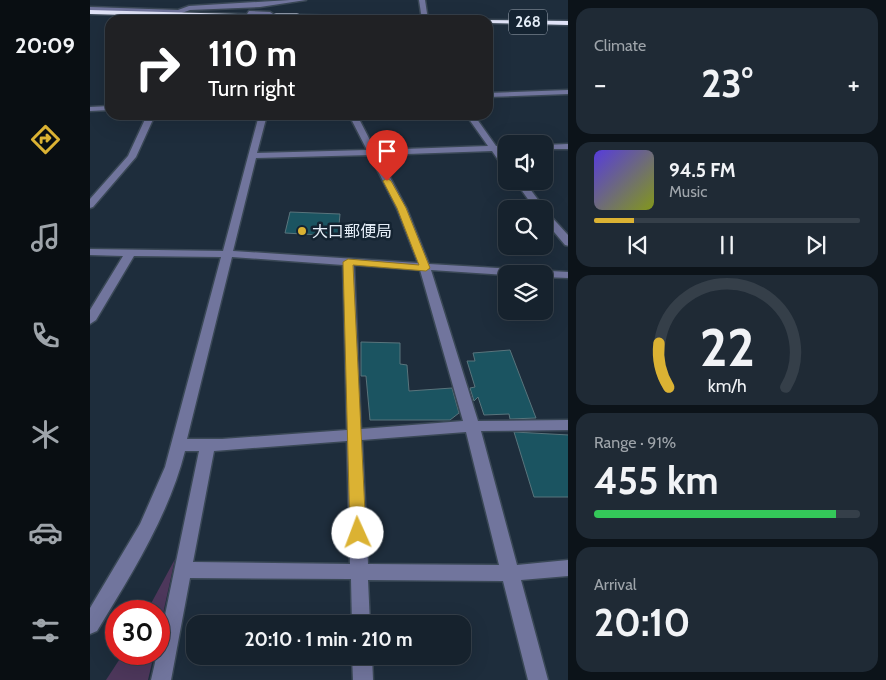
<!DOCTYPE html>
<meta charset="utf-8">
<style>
body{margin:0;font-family:Cabin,"Noto Sans JP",sans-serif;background:#1f2a35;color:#f1f3f6;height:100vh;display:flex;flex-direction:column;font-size:19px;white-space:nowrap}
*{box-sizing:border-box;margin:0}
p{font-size:16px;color:#9ea4aa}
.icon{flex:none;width:28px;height:28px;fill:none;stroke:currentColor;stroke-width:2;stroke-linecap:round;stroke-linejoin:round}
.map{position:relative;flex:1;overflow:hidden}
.drawer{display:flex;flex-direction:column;gap:8px;padding:8px;background:#0c1319;width:318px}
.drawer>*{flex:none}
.hud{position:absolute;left:15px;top:15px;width:388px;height:105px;border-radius:15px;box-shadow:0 5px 20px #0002,0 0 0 1px #353f49;background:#202124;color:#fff;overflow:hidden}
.buttons{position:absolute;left:408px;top:135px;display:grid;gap:10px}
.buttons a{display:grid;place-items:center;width:55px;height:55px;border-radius:10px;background:#16222d;box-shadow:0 5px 20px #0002,0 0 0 1px #353f49;font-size:25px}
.speed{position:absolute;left:15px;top:600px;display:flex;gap:10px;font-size:25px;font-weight:700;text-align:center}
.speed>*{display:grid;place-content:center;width:65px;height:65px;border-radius:50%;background:#16222d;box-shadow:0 5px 20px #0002,0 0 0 1px #353f49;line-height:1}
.speed .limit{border:8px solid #d22;background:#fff;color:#111}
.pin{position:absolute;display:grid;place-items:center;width:42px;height:42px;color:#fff;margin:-51px -21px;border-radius:50% 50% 50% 0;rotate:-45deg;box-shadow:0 0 5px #0007}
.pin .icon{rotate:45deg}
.me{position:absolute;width:55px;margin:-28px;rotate:358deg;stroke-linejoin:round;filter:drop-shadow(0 0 4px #0008)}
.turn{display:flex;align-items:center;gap:18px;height:105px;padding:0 20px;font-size:22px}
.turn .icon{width:65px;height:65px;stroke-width:2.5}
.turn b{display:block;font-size:35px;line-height:42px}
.big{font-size:38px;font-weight:700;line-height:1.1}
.drawer .tile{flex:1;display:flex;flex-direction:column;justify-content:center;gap:8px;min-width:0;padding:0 18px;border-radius:15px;background:#1f2a35}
.drawer .dial{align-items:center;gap:0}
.dial svg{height:130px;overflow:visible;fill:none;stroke:#353f49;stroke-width:7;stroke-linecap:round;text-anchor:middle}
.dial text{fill:#f1f3f6;stroke:none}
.song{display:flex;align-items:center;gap:15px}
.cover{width:60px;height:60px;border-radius:8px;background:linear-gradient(135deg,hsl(250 70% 55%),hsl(70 70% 35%))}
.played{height:5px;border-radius:2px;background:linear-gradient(90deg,#dbb233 15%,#353f49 15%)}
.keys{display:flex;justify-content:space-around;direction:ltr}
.heat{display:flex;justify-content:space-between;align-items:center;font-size:28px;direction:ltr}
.charge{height:8px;border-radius:4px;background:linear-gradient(90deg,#34c759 91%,#353f49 0)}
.trip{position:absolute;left:96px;top:615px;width:285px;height:50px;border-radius:15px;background:#16222d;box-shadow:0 5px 20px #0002,0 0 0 1px #353f49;font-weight:700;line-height:50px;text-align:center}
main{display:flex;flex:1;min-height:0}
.tab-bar{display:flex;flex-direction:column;width:90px;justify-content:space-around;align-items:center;background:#090e12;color:#9ea4aa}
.tab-bar .icon{width:35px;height:35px}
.tab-bar .current{color:#dbb233}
.tab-bar b{font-size:22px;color:#f1f3f6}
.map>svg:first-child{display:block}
.green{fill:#4d375b}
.building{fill:#1b5461;stroke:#59747c}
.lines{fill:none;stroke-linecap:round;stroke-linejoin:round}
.minor-casing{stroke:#3a4856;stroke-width:3}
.highway-casing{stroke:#3a4856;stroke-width:3}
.minor{fill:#71759d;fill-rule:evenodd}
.highway{fill:#e0e3f7;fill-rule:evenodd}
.highway-bridge-casing{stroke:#3a4856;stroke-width:8;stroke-linecap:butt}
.highway-bridge{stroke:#e0e3f7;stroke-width:7}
.route{fill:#dbb233;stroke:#8e7421}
.poi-dot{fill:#dbb233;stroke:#142331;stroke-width:2}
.labels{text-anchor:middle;stroke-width:5;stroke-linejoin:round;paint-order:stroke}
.shield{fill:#142331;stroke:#a6b0bc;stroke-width:1}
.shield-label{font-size:15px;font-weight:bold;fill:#e4edf7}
.poi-label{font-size:16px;fill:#e4edf7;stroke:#142331;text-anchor:start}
</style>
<main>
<nav class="tab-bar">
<b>20:09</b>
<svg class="icon current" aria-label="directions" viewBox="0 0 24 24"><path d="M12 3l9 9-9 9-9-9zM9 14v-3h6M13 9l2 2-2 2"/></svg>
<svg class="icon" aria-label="music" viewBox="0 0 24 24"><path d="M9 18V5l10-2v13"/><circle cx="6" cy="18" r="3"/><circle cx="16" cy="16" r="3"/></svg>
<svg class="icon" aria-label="phone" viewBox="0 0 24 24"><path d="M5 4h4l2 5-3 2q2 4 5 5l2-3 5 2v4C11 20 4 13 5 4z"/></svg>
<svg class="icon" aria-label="climate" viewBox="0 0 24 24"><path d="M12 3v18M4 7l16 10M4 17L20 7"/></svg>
<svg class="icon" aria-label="car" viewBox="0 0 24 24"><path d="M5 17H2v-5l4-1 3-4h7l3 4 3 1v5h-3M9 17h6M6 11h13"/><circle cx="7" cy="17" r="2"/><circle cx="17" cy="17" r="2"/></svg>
<svg class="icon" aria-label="filters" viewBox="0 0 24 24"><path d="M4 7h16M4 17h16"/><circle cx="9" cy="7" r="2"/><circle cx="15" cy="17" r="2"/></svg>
</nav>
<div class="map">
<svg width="479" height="680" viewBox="0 0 479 680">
<rect width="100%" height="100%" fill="#1e2d3c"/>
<g class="green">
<polygon points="85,559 69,632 69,611 57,611"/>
<polygon points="33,654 64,654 58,680 16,680"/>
</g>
<g class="building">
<polygon points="200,212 250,214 248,236 195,233"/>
<polygon points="271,342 310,343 310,364 317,365 319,391 362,388 369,413 360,420 280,420 276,376 271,376"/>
<polygon points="420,350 446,418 420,419 419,414 394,415 388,397 384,401 380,388 385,387 377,361 385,361 383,353"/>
<polygon points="424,432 479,435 479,497 444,497"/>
</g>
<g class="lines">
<g class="minor-casing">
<g id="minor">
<polygon points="200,0 216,0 170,7 100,10 89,14 0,11 0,7 88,10 99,6"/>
<polygon points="329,0 335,0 338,20 332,20"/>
<polygon points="159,11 180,12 183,14 180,16 157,14"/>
<polygon points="479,90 479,94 398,97 398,93"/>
<polygon points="20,106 20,110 0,111 0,107"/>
<polygon points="57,115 65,115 46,157 3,207 0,208 0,199 38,156"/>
<path d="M169 115H177L167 153 277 150 259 115H267L285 150 398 146 376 115H384L406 146H416V150L410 151 416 159V168L413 167 402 151 288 155 317 209 339 264 479 272V278L454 277V274L416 275 341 270 388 421 479 420V430L391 431 427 565 479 560V576L431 580 458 680H438L413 581 278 580 280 624H262L261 579 100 578 81 680H61L67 654H69V644L109 451H95C79 515 41 575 7 631L0 634V608L50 524 75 467 131 257 44 256 6 320 0 324V310L33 256 0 255V249L133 251ZM280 155 307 209 328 263 143 251 166 158ZM142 257 253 265 257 430 132 439H97ZM264 265 330 270 373 421 271 429ZM376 432 409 565 278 564 272 440ZM257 441 260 564 103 562 124 451Z"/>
<polygon points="479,144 479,149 454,149 454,145"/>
<polygon points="425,181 434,181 455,209 454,211 454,209 445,209"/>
<polygon points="454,211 457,212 479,236 479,246 475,245 454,220"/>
<polygon points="262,656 282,656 283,680 263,680"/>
</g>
</g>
<g class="highway-casing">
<g id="highway">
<polygon points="0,10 186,15 189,17 186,19 0,14"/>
<polygon points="207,15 364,18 367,20 205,18"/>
<polygon points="396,20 479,21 479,25 398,23"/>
</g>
</g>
<use href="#minor" class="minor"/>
<use href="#highway" class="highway"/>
<g class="highway-bridge-casing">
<polyline id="highway-bridge" points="186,17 207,17"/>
</g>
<use href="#highway-bridge" class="highway-bridge"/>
</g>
<polygon class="route" points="297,178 301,181 316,208 340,268 336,271 263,265 276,533 273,538 268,540 263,538 260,533 253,262 258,259 329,265 307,208 293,181"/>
<circle class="poi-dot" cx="212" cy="231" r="5"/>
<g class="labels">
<rect class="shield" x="419" y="9.5" width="38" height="25" rx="4"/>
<g class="shield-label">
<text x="438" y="27">268</text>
</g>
<g class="poi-label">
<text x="222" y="237">大口郵便局</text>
</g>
</g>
</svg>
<div class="buttons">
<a><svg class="icon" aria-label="sound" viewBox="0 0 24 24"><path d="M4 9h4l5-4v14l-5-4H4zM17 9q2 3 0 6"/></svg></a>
<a><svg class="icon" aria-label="search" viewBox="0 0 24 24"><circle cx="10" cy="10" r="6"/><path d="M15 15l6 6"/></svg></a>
<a><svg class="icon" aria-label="layers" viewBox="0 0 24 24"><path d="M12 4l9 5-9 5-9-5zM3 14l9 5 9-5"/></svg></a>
</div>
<div class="speed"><div class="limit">30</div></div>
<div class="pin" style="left:297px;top:181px;background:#d93025"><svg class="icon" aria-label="arrive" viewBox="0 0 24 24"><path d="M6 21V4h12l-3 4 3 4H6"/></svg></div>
<svg class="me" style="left:268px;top:533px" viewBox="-20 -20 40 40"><circle r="19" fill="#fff"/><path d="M0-13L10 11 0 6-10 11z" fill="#dbb233"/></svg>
<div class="trip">20:10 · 1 min · 210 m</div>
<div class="hud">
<div class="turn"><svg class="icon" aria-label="right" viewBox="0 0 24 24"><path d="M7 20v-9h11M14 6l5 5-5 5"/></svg><div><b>110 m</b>Turn right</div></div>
</div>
</div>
<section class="drawer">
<div class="tile"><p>Climate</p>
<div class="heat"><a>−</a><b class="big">23°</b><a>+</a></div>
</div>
<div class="tile">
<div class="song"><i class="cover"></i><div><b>94.5 FM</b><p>Music</p></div></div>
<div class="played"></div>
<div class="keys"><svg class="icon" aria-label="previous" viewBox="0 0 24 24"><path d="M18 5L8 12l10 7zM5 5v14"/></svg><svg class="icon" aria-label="pause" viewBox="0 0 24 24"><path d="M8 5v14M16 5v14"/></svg><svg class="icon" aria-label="next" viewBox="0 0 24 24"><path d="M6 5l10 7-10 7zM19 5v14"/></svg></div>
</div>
<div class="tile dial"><svg viewBox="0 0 100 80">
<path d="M14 69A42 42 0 1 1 86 69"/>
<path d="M14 69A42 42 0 0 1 8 42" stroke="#dbb233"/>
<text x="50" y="56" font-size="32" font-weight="700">22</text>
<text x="50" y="72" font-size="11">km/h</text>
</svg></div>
<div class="tile"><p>Range · 91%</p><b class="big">455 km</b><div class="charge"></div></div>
<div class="tile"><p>Arrival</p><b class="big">20:10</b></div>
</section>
</main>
